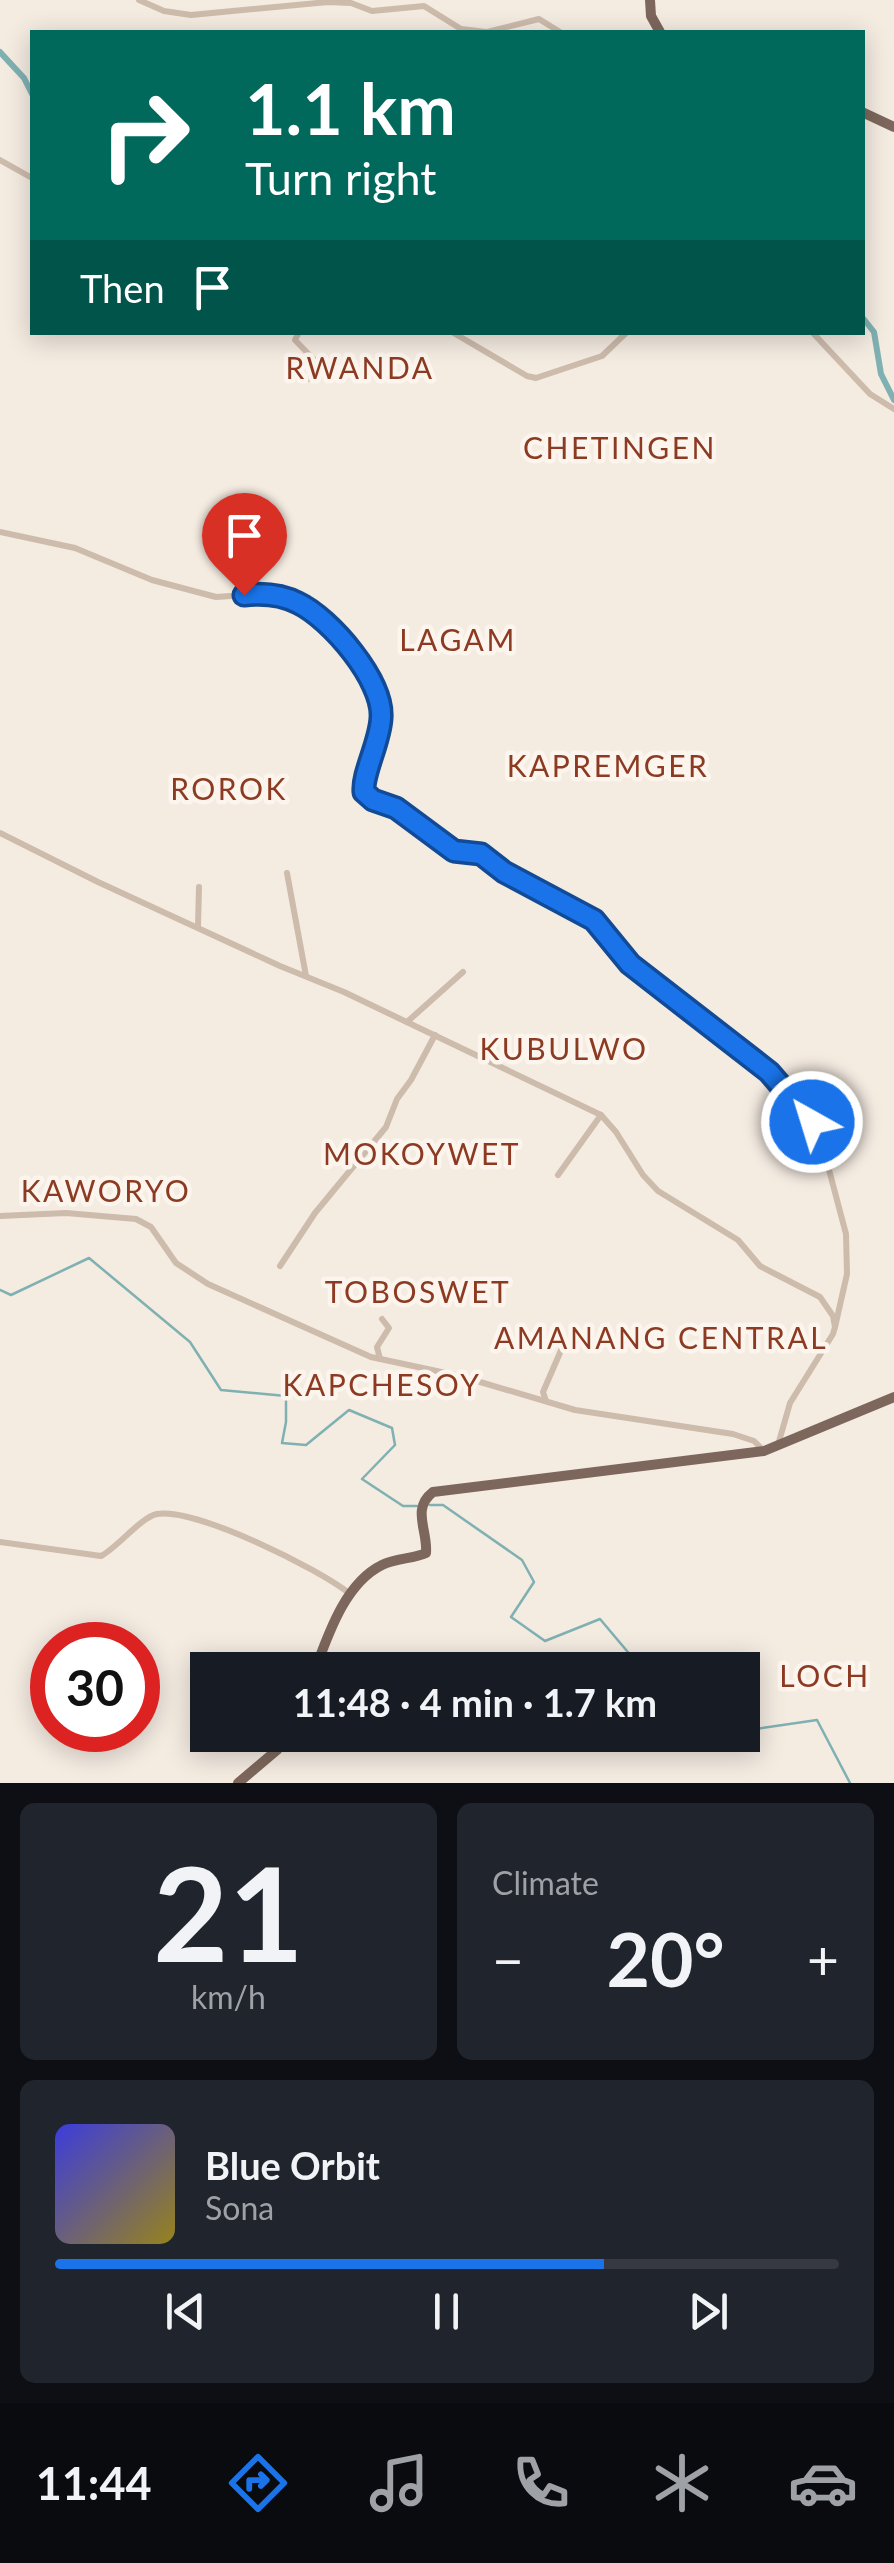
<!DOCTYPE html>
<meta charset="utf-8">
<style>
body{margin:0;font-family:Lato,sans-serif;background:#20242c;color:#f1f3f6;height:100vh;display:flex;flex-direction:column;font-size:38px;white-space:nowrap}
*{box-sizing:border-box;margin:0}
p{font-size:32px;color:#9ea1a6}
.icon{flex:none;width:55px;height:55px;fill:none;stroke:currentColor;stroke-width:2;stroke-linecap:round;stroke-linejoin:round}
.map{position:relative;height:1783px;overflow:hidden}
.sheet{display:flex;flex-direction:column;gap:20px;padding:20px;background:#0d0f14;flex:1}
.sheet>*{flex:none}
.banner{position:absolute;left:30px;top:30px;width:835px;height:305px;border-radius:0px;box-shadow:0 5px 25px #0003;background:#00695c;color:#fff;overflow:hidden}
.speed{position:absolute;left:30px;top:1622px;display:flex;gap:20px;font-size:50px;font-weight:700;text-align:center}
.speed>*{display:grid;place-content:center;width:130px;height:130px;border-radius:50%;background:#171b24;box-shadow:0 5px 25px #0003;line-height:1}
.speed .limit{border:15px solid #d22;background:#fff;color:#111}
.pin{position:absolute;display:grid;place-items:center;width:85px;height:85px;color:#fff;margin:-102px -42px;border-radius:50% 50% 50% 0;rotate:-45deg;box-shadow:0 0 10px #0007}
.pin .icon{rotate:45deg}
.me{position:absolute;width:110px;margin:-55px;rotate:321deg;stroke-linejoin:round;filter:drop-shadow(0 0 8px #0008)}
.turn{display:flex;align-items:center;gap:35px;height:210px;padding:0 50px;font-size:45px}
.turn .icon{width:130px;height:130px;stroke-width:2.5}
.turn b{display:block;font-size:70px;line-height:85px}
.then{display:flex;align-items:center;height:95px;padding:0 50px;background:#0003;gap:20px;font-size:38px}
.big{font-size:75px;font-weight:700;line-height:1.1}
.sheet .tile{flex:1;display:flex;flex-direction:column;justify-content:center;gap:15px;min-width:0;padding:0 35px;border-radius:15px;background:#20242c}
.sheet .dial{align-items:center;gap:0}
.dial b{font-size:130px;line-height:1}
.song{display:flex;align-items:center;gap:30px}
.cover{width:120px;height:120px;border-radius:15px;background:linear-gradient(135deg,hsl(240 70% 55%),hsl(50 70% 35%))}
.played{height:10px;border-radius:5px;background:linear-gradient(90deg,#1a73e8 70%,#363941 70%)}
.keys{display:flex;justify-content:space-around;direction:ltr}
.heat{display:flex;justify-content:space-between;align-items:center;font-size:55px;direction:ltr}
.sheet .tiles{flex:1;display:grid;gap:20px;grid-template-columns:1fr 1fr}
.tile:last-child{grid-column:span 2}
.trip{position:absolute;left:190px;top:1652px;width:570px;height:100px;border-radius:0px;background:#171b24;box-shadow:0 5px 25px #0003;font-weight:700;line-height:100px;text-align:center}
.dock{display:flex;height:160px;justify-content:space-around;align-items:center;background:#090b0e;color:#9ea1a6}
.dock .icon{width:70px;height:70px}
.dock .on{color:#1a73e8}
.dock b{font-size:45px;color:#f1f3f6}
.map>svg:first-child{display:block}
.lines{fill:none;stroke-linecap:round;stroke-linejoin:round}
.stream{stroke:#7fb0b2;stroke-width:2.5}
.river{stroke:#7fb0b2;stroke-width:6}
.minor{stroke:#cdbbac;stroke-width:6}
.major{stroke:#7d675c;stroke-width:10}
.route-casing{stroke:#114b97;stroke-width:25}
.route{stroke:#1a73e8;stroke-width:18}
.labels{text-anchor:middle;stroke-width:9;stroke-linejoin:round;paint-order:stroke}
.quarter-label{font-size:30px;letter-spacing:2.5px;fill:#8c3b22;stroke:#fbf5ee}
</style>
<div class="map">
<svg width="894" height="1783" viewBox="0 0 894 1783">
<rect width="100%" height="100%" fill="#f4ebe1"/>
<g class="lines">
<g class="stream">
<polyline points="0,1290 11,1295 89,1258 190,1342 221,1390 286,1396 286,1422 282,1443 306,1445 349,1410 392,1428 395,1445 362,1479 403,1506 417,1506"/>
<polyline points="430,1505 443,1505 522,1560 534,1582 511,1617 545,1641 600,1619 643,1670"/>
<polyline points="742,1731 817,1720 850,1783"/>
<polyline points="702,1735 714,1735"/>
</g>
<g class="river">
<polyline points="0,52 24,78 32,94"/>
<polyline points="862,317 874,332 881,374 894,400"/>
<polyline points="600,332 604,332"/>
</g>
<g class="minor">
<polyline points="139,0 164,11 191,15 328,2 351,3 372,11 424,6 461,29 487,32 539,19 560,32"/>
<polyline points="0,160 32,178"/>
<polyline points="299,332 295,340 325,371 310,379"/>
<polyline points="452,332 527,376 536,378 602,356 627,332"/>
<polyline points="812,332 870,394 894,409"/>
<polyline points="0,532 75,548 152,580 216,597 261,594 292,600 317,617 365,668 377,689 382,716 376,749 363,782 364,792 368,797 396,808 453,850 481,855 503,872 594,920 630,964 769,1072 807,1116 828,1166 846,1234 847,1274 835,1327"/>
<polyline points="0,833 98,882 280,966 344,992 601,1115 616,1132 643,1175 658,1191 738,1240 760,1266 820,1297 833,1316 835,1327 833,1334 790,1403 778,1445"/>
<polyline points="287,873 306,976"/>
<polyline points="198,926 199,887"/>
<polyline points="407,1022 463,972"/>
<polyline points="558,1175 601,1115"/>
<polyline points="0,1216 66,1213 136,1219 151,1227 176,1263 208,1284 371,1357 460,1376 575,1410 733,1434 754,1441 763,1450"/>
<polyline points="280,1266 315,1213 386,1127 397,1099 411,1080 435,1035"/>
<polyline points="380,1359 377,1347 389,1328 382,1319"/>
<polyline points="546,1401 543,1392 562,1348"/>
<path d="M0 1542 101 1556C118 1547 141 1517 157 1514 195 1507 319 1569 350 1594"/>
</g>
<g class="major">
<polyline points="650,0 651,16 660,32"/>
<polyline points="862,112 894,127"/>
<path d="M315 1670C328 1635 345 1583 382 1565 396 1558 413 1559 426 1553 428 1530 411 1509 433 1492L764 1451 894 1397"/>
<polyline points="238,1783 277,1750 288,1735"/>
</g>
</g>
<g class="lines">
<g class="route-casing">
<path id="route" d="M244 595C262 593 281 594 298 603 330 618 384 681 381 718 380 742 362 774 364 792L373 800 396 808 454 851 481 854 504 872 594 920 630 964 769 1072 812 1122"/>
</g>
<use href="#route" class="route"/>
</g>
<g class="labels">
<g class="quarter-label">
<text x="360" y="379">RWANDA</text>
<text x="620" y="459">CHETINGEN</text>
<text x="458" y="651">LAGAM</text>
<text x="608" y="777">KAPREMGER</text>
<text x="229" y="800">ROROK</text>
<text x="564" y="1060">KUBULWO</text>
<text x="422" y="1165">MOKOYWET</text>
<text x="106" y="1202">KAWORYO</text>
<text x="418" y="1303">TOBOSWET</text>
<text x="661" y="1349">AMANANG CENTRAL</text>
<text x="382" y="1396">KAPCHESOY</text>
<text x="825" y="1687">LOCH</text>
</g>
</g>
</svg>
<div class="speed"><div class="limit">30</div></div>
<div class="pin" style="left:244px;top:595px;background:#d93025"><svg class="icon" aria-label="arrive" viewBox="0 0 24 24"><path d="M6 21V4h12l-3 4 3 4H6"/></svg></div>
<svg class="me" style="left:812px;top:1122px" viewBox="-20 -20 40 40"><circle r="17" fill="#1a73e8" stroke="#fff" stroke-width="3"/><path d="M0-11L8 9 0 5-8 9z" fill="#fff"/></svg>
<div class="trip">11:48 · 4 min · 1.7 km</div>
<div class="banner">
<div class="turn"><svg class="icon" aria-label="right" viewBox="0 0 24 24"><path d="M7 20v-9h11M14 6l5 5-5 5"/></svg><div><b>1.1 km</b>Turn right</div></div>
<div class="then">Then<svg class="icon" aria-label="arrive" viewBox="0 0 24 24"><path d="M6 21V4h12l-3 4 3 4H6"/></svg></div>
</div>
</div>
<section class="sheet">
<div class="tiles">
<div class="tile dial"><b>21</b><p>km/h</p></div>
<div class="tile"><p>Climate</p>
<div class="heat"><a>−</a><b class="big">20°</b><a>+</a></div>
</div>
<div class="tile">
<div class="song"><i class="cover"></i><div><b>Blue Orbit</b><p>Sona</p></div></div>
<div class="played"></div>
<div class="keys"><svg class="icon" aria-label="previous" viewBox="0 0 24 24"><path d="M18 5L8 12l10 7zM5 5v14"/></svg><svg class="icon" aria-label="pause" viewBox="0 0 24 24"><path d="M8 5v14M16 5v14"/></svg><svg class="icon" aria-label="next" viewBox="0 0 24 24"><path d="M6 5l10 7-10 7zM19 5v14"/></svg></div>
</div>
</div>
</section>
<nav class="dock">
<b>11:44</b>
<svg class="icon on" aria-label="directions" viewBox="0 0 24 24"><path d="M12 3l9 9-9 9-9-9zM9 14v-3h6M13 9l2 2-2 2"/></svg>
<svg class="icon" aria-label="music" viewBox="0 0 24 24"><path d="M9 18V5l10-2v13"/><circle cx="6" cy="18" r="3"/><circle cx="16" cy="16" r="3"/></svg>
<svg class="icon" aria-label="phone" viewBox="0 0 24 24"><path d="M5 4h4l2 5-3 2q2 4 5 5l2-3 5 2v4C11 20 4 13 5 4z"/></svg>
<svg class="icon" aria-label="climate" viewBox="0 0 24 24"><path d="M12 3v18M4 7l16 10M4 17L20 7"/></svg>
<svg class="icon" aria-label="car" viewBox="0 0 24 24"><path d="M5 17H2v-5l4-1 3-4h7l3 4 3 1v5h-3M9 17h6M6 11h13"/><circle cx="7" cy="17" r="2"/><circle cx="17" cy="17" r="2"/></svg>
</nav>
